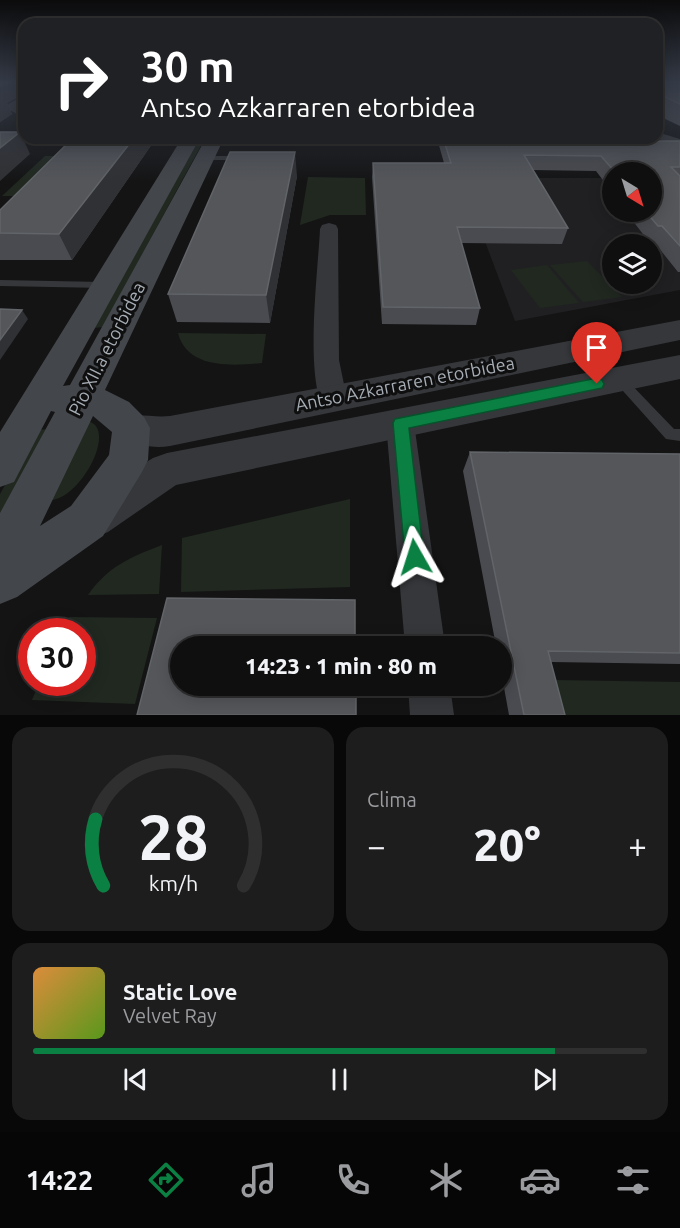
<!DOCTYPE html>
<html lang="es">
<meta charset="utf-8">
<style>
body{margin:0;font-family:Ubuntu,sans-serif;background:#1d1d1e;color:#f1f3f6;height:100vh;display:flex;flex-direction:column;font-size:22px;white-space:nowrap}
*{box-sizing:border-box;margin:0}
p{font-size:20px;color:#9b9c9f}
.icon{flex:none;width:33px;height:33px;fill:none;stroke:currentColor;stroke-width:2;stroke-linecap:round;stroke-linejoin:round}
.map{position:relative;height:715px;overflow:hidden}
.details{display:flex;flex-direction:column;gap:12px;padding:12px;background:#080809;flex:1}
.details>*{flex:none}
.hud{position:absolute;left:18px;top:18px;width:645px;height:126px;border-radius:18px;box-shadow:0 3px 15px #0003,0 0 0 2px #2f2f30;background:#202124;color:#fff;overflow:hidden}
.needle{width:39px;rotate:142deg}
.tools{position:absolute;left:602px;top:162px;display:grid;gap:12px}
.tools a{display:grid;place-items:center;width:60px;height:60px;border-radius:50%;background:#0f0f10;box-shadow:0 3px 15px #0003,0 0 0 2px #2f2f30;font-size:30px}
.speed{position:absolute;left:18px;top:618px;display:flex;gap:12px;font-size:30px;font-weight:700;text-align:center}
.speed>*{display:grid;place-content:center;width:78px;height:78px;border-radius:50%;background:#0f0f10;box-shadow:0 3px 15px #0003,0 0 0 2px #2f2f30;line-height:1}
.speed .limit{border:9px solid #d22;background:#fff;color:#111}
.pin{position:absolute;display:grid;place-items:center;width:51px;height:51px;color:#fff;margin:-62px -26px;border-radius:50% 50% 50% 0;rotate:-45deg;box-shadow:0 0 6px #0007}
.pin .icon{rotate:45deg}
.me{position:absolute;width:66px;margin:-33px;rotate:354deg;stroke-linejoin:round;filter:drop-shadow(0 0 4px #0008)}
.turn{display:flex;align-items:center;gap:21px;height:126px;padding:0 24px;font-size:27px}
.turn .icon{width:78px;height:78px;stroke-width:2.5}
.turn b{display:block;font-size:42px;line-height:51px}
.big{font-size:45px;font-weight:800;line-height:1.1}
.details .tile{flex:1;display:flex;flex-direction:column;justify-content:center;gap:9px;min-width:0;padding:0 21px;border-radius:18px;background:#1d1d1e}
.details .dial{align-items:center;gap:0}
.dial svg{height:156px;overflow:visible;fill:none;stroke:#2f2f30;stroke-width:7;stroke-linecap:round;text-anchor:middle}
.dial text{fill:#f1f3f6;stroke:none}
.song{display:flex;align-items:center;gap:18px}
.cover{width:72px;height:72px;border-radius:9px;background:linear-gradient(135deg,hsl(30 70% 55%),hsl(90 70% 35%))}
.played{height:6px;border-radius:3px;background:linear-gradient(90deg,#0b8043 85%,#2f2f30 85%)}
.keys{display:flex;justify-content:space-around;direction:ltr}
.heat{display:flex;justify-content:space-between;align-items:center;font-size:33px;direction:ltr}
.details .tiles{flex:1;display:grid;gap:12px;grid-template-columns:1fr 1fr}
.tile:last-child{grid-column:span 2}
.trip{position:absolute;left:170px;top:636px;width:342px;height:60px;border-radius:30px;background:#0f0f10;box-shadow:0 3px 15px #0003,0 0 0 2px #2f2f30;font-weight:800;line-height:60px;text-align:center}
.menu{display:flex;height:96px;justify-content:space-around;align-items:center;background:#060606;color:#9b9c9f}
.menu .icon{width:42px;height:42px}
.menu .on{color:#0b8043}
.menu b{font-size:27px;color:#f1f3f6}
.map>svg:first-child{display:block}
.built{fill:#202022;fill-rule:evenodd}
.green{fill:#202820}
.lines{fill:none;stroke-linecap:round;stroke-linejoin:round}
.service{fill:#35373a;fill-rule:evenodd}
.pedestrian{fill:#35373a;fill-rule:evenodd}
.minor{fill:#35373a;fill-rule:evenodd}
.tertiary{fill:#35373a;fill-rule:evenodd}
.secondary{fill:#43464a;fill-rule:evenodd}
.wall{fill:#4a4b50;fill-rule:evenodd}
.shaded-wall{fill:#303134}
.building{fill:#54565a;stroke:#616468;stroke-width:1.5}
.route{fill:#0b8043;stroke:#07532c;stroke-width:1.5}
.labels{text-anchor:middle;stroke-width:6;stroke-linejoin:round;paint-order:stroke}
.street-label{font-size:18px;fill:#a6adb4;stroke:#0f0f10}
</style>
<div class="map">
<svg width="680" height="715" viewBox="0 0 680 715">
<rect width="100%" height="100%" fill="#141415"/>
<path class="built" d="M461 178H612V212H651L680 199V290L515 321ZM612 244H651V284H612Z"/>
<g class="green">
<polygon points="200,138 205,138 103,327 94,328"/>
<polygon points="45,156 78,156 39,196 2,196"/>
<polygon points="308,177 365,178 366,215 330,215 300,225"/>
<polygon points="587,261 622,297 583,302 550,265"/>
<polygon points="547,265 579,303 540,308 511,270"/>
<path d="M178 333 266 334 262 363C232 366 187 369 178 333Z"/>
<path d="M88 421C119 429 78 503 48 500Z"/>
<polygon points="49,429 0,521 0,494 36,430"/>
<polygon points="350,499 350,587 181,592 182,538"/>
<path d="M162 545 159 594 88 595C108 566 131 557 162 545Z"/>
<polygon points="69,617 157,618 135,704 32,700 39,683 82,682 82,632 61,631"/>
<polygon points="554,680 680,682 680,715 562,715"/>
</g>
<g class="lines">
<g class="service">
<polygon points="190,138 193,140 192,141 137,143 134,141 137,139"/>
<polygon points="213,140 248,140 251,142 248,144 211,143 210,142"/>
<polygon points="202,156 242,156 246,158 242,160 202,160"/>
<polygon points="0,280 104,282 109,285 104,288 0,286"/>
<polygon points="619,374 623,376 674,429 680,429 680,441 666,439 615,382 613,379 615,376"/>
</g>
<polygon class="pedestrian" points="657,132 680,139 680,146 655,138"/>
<g class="minor">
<polygon points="24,95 24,105 20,107 24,109 24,117 5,108 7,105"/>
<path d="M329 223 336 225 338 229 339 360 347 399 343 407 333 410 323 407C305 372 318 271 320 229L322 225Z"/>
<polygon points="400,411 410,415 414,423 445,646 405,646 386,423 390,415"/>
<polygon points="408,686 450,686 454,715 410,715"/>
</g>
<g class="tertiary">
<path d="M680 320V340L170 446C152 449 136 444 118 438L113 428 118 418C136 412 152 418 170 416Z"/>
<polygon points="680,355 680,379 176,485 108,532 93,538 78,532 72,518 78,504 153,458 167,453"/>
</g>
<path class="secondary" d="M182 138H200L63 386 70 385 206 138H224L105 390 129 402 144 417 150 428 148 460 142 472 103 536 17 597 0 604V513L55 412 51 411 14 482 0 487V432ZM93 416 112 432 109 455 71 506 40 526Z"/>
</g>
<g class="wall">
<path d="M0 82H24V108L19 96 7 103 12 114 0 122ZM15 85H19V94Z"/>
<polygon points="657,82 680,82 680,126 657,115"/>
<polygon points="73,138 151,138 152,144 72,260 0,260 0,210"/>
<polygon points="438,138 644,138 648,141 680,141 680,272 678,272 654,242 649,242 626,212 651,212 651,172 612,172 612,192 596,171 533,170 568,228 562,244 461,243 480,308 476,325 382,324 372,177 373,163 444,163 438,142"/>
<polygon points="297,176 270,323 177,322 168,294"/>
<polygon points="470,452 680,454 680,664 551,662 565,715 509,715 501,671 501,646 496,646 463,471"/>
</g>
<g class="shaded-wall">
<polygon points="8,82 13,82 19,95 7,103 12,114 0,122 0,86"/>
<polygon points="20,132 30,154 0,181 0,148"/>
<polygon points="134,138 151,138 152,144 72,260 59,234"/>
<polygon points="295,152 297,176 270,323 266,295"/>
<polygon points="22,310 28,319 0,360 0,340"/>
</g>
<g class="building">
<polygon points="0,82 8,82 0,86"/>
<rect x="19" y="82" width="5" height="14"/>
<polygon points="657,82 680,82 680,104 657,93"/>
<polygon points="0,132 20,132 0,148"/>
<polygon points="73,138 134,138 59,234 0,233 0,210"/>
<polygon points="443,138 644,138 648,141 680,141 680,167 671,167 680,176 680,246 662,226 658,226 646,212 651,212 651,172 615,172 601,156 524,155 568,228 457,227 480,308 383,307 373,163 451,163"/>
<polygon points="230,152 295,152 266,295 168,294"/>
<polygon points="0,309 22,310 0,340"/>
<polygon points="470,452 680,454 680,653 548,651 565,715 524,715"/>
<polygon points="167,598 355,600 355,646 180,646 180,686 356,686 356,715 137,715"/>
</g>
<linearGradient id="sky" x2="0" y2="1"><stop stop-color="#0b0b0c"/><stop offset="0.45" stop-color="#343a46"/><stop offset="1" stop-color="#343a46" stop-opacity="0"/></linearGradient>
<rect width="680" height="182" fill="url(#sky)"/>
<polygon class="route" points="597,378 602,380 604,384 602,388 409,428 424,557 422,564 415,567 408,564 405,557 393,423 395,419"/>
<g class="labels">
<g class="street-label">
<text transform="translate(107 349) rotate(-63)" y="6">Pio XII.a etorbidea</text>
<text transform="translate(405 384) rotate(-11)" y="6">Antso Azkarraren etorbidea</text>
</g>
</g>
</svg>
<div class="tools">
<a><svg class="needle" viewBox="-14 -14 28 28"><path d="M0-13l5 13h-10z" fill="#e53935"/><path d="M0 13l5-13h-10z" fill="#9b9c9f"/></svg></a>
<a><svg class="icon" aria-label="layers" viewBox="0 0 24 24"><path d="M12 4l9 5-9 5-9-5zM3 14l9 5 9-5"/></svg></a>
</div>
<div class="speed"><div class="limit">30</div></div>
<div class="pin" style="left:597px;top:384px;background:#d93025"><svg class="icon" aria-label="arrive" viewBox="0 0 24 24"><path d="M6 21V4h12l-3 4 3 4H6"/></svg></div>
<svg class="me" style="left:415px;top:557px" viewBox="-20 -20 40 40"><path d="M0-17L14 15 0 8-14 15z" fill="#0b8043" stroke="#fff" stroke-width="4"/></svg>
<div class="trip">14:23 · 1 min · 80 m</div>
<div class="hud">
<div class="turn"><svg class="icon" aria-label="right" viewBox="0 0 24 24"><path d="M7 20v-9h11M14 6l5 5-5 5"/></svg><div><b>30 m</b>Antso Azkarraren etorbidea</div></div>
</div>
</div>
<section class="details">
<div class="tiles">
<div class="tile dial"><svg viewBox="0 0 100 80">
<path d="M14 69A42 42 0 1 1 86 69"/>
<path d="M14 69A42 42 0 0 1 10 35" stroke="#0b8043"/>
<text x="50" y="56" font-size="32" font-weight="700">28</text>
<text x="50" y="72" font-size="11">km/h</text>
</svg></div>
<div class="tile"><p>Clima</p>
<div class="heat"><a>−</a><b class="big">20°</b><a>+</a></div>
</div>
<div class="tile">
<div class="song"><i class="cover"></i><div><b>Static Love</b><p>Velvet Ray</p></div></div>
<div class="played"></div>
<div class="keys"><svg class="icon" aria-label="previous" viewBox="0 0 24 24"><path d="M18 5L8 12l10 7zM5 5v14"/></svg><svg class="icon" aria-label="pause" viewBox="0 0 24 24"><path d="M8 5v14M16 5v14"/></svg><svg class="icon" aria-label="next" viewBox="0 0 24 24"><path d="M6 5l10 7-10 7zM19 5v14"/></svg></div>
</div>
</div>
</section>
<nav class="menu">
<b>14:22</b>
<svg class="icon on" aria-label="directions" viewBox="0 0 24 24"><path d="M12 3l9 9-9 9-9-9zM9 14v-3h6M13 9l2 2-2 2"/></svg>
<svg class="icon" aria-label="music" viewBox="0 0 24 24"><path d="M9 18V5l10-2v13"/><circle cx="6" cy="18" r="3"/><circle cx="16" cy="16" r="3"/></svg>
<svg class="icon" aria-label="phone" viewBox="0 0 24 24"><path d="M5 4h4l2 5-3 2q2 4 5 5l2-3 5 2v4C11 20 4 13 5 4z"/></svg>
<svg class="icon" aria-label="climate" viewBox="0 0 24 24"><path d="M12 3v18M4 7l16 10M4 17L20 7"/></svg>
<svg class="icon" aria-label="car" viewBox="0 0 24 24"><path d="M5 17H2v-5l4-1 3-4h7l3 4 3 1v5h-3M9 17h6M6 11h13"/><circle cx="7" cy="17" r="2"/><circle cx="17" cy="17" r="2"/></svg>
<svg class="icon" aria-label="filters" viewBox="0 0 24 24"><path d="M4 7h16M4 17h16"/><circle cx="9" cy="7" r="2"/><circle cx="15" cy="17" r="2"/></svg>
</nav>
